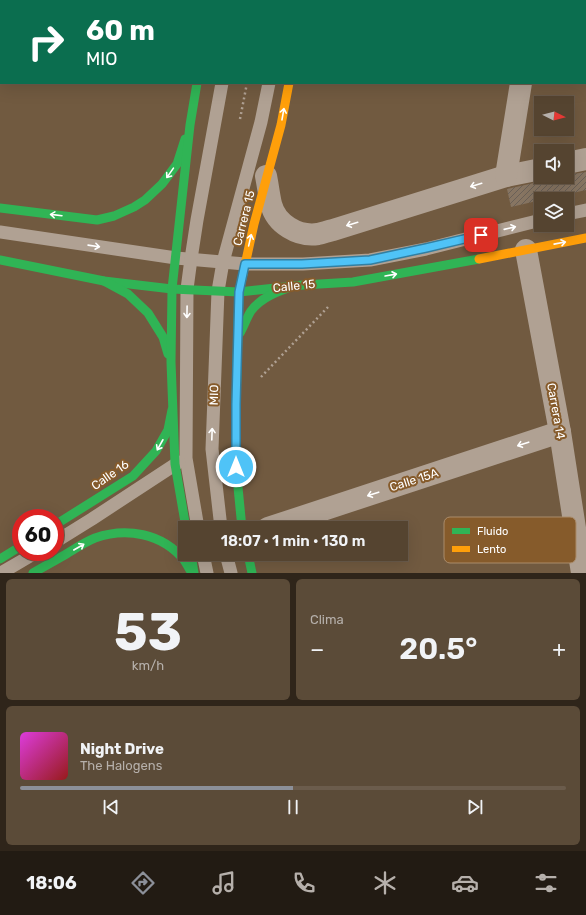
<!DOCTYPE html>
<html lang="es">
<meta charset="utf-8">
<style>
body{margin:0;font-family:Rubik,sans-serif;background:#5b4b38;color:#f1f3f6;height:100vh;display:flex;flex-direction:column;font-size:15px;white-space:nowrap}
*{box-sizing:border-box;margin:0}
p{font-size:13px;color:#b6b0ab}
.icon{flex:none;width:22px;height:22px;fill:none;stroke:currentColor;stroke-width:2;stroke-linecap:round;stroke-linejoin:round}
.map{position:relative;height:573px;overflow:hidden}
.side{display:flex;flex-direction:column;gap:6px;padding:6px;background:#2f251a;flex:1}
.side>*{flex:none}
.banner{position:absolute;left:0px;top:0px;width:586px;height:84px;box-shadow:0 4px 16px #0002,0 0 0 1px #6b5c4c;background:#0b6e4f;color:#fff;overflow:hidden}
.needle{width:26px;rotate:96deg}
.tools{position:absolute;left:534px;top:96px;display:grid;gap:8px}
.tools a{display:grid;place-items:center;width:40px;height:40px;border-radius:0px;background:#554430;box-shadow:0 4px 16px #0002,0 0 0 1px #6b5c4c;font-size:20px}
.speed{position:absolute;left:12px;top:509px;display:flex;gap:8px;font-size:20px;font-weight:700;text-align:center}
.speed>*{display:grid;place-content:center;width:52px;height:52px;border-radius:50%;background:#554430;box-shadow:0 4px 16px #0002,0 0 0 1px #6b5c4c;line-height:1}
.speed .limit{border:6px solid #d22;background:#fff;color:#111}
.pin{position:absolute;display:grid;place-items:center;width:34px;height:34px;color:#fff;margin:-17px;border-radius:8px;box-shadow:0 2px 6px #0006}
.me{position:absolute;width:44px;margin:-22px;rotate:0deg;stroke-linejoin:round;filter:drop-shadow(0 0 3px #0008)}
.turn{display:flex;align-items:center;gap:14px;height:84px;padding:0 20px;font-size:18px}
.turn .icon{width:52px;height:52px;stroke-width:2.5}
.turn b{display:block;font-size:28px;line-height:34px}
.big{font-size:30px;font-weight:600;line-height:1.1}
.side .tile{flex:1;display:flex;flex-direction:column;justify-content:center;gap:6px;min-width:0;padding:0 14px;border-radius:6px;background:#5b4b38}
.side .dial{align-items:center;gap:0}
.dial b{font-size:52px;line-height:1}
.song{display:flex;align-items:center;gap:12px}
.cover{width:48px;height:48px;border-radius:6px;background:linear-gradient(135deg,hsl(300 70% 55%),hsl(0 70% 35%))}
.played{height:4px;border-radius:2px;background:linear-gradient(90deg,#8c9099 50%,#6b5c4c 50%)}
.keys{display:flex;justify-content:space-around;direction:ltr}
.heat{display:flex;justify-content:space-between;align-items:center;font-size:22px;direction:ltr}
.side .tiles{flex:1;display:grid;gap:6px;grid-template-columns:1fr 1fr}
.tile:last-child{grid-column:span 2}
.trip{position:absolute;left:178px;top:521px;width:230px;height:40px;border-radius:0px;background:#554430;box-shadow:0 4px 16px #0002,0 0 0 1px #6b5c4c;font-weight:600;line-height:40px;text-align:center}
.dock{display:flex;height:64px;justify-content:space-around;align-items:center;background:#221b13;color:#b6b0ab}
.dock .icon{width:28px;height:28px}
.dock .selected{color:#8c9099}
.dock b{font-size:18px;color:#f1f3f6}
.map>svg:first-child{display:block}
.building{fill:url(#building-hatch)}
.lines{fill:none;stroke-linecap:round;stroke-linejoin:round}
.path{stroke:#b0a193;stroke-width:2.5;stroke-dasharray:2 3;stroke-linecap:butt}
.lane{stroke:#b0a193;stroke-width:13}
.street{stroke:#b0a193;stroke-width:22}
.fast{stroke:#30b455;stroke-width:9}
.slow{stroke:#ff9f0a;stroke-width:9}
.oneway{stroke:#fff}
.route-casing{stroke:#337fa1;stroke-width:10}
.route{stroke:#4fc3f7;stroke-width:7}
.labels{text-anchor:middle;stroke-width:4;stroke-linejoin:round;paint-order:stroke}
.street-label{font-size:12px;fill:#fff;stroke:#865b2b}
.key{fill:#865b2b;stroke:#aa8c6b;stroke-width:1}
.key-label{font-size:11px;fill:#fff}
</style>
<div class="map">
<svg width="586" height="573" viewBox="0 0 586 573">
<defs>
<pattern id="building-hatch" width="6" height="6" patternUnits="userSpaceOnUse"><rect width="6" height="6" fill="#877562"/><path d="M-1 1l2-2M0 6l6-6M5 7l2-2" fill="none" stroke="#6a6057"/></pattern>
</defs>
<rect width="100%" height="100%" fill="#715a40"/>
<polygon class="building" points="586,172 586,190 546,199 541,199 541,200 511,207 507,189 543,181 550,177 567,177 567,175"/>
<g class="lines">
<g class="path">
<polyline points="240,119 247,83"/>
<polyline points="261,377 328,307"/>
</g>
<g class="lane">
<polyline points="237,1 237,0"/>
<polyline points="285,1 285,0"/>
<polyline points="567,214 586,210"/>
<polyline points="0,232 176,258 245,264 303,264 370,260 426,249 541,220"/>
<polyline points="198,528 186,458 187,289 191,259 197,220 222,83"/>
<polyline points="221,528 212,449 218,291 223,262 261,122 269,83"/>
<polyline points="55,542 92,519 179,462"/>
<polyline points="203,554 207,573"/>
<polyline points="226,554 231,573"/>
<polyline points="1,573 37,552"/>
</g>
<g class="street">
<polyline points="535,1 535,0"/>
<polyline points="567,163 586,159"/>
<path d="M266 176C268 186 269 195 271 204 276 224 298 237 318 234 323 233 328 231 333 230L506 176 541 169"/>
<polyline points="506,176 521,83"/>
<polyline points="526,250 560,432 582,573"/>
<polyline points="268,528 560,432"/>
</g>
<g class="fast">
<polyline points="211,0 211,1"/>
<polyline points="304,0 304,1"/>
<polyline points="0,208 97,220 114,216 134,207 145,200 162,184 177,164 185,139"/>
<polyline points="0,260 104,281 172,289 239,292 303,285 353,282 479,259"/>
<polyline points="104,281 128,294 148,313 163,337 168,354"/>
<path d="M240 333C244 326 247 317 251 311 261 297 279 291 294 286"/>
<polyline points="55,525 133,476 156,451 168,430 172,410"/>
<polyline points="186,528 175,464 171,362 172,289 190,125 197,83"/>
<polyline points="242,528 236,467 236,404 239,292 243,274"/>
<polyline points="191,554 194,573"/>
<polyline points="248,554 252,573"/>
<polyline points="0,559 21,546"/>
<path d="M33 573C45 566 56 560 68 553 76 548 85 542 95 538 126 527 162 533 184 560 187 564 189 569 192 573"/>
</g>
<g class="slow">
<polyline points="479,259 586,238"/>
<polyline points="243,274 254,224 281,125 289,83"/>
</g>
</g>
<defs><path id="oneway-shaft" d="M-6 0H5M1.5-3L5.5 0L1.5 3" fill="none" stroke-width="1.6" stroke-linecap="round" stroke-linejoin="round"/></defs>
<g class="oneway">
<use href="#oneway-shaft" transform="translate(283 114) rotate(-80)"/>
<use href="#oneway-shaft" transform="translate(170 173) rotate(125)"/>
<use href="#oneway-shaft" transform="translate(476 185) rotate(163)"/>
<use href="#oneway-shaft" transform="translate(56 215) rotate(-173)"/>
<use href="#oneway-shaft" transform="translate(352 224) rotate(163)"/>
<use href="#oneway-shaft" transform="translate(510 228) rotate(-13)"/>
<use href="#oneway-shaft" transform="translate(250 240) rotate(-77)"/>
<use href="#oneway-shaft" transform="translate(560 243) rotate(-11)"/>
<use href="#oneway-shaft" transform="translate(94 246) rotate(8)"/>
<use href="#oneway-shaft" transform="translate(391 275) rotate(-10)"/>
<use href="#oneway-shaft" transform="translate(187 312) rotate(91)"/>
<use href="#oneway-shaft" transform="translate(212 434) rotate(-88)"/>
<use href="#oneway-shaft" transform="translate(523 444) rotate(162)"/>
<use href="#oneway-shaft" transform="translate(160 445) rotate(119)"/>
<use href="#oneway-shaft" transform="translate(373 494) rotate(162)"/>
<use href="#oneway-shaft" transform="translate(79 547) rotate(-30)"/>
</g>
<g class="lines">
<g class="route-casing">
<polyline id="route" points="236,467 236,404 239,292 245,264 302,264 370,260 426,248 481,235"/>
</g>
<use href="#route" class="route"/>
</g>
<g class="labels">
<g class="street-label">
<text transform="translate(244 218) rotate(-76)" y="4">Carrera 15</text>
<text transform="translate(294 286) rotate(-6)" y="4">Calle 15</text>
<text transform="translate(214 395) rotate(-88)" y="4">MIO</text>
<text transform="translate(556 411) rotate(80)" y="4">Carrera 14</text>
<text transform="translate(110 475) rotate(-35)" y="4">Calle 16</text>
<text transform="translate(414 480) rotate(-18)" y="4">Calle 15A</text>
</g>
</g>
<rect x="444" y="517" width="132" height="46" rx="6" class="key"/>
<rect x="452" y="528" width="18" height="6" fill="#30b455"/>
<rect x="452" y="546" width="18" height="6" fill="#ff9f0a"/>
<g class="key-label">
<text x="477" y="535">Fluido</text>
<text x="477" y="553">Lento</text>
</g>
</svg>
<div class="tools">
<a><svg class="needle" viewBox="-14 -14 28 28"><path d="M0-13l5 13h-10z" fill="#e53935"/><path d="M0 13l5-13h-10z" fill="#b6b0ab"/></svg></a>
<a><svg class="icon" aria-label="sound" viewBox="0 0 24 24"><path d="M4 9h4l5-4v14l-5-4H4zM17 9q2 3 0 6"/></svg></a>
<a><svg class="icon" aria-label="layers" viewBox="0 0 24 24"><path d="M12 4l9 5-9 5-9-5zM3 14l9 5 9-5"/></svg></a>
</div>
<div class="speed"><div class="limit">60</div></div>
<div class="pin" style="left:481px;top:235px;background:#d93025"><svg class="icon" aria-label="arrive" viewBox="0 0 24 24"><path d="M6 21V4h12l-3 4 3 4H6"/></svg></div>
<svg class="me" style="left:236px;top:467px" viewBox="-20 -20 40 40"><circle r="17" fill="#4fc3f7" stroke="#fff" stroke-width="3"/><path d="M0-11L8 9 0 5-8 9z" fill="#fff"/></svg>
<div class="trip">18:07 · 1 min · 130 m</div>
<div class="banner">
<div class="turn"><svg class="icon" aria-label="right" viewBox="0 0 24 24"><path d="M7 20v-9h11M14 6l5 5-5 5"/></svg><div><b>60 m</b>MIO</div></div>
</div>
</div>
<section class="side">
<div class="tiles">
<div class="tile dial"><b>53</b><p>km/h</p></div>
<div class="tile"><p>Clima</p>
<div class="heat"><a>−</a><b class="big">20.5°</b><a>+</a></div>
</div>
<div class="tile">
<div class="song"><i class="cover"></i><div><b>Night Drive</b><p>The Halogens</p></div></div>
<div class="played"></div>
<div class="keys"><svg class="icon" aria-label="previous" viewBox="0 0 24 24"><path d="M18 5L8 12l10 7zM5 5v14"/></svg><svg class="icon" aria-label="pause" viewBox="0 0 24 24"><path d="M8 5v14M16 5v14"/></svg><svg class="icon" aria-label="next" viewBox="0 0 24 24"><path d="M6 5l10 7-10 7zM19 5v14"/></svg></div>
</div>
</div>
</section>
<nav class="dock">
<b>18:06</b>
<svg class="icon selected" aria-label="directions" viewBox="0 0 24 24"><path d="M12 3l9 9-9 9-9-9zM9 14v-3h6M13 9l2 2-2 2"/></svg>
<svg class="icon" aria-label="music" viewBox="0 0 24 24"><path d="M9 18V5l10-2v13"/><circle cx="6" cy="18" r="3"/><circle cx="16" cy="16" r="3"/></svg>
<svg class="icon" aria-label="phone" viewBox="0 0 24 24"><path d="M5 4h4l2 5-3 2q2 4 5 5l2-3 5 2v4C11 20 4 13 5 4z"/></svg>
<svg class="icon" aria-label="climate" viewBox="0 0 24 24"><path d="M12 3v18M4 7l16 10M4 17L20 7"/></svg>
<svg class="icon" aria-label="car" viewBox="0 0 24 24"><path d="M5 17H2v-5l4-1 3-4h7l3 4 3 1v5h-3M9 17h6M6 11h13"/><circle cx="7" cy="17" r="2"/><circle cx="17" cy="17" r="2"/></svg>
<svg class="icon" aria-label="filters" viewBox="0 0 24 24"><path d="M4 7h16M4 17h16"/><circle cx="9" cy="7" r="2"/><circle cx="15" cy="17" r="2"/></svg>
</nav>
